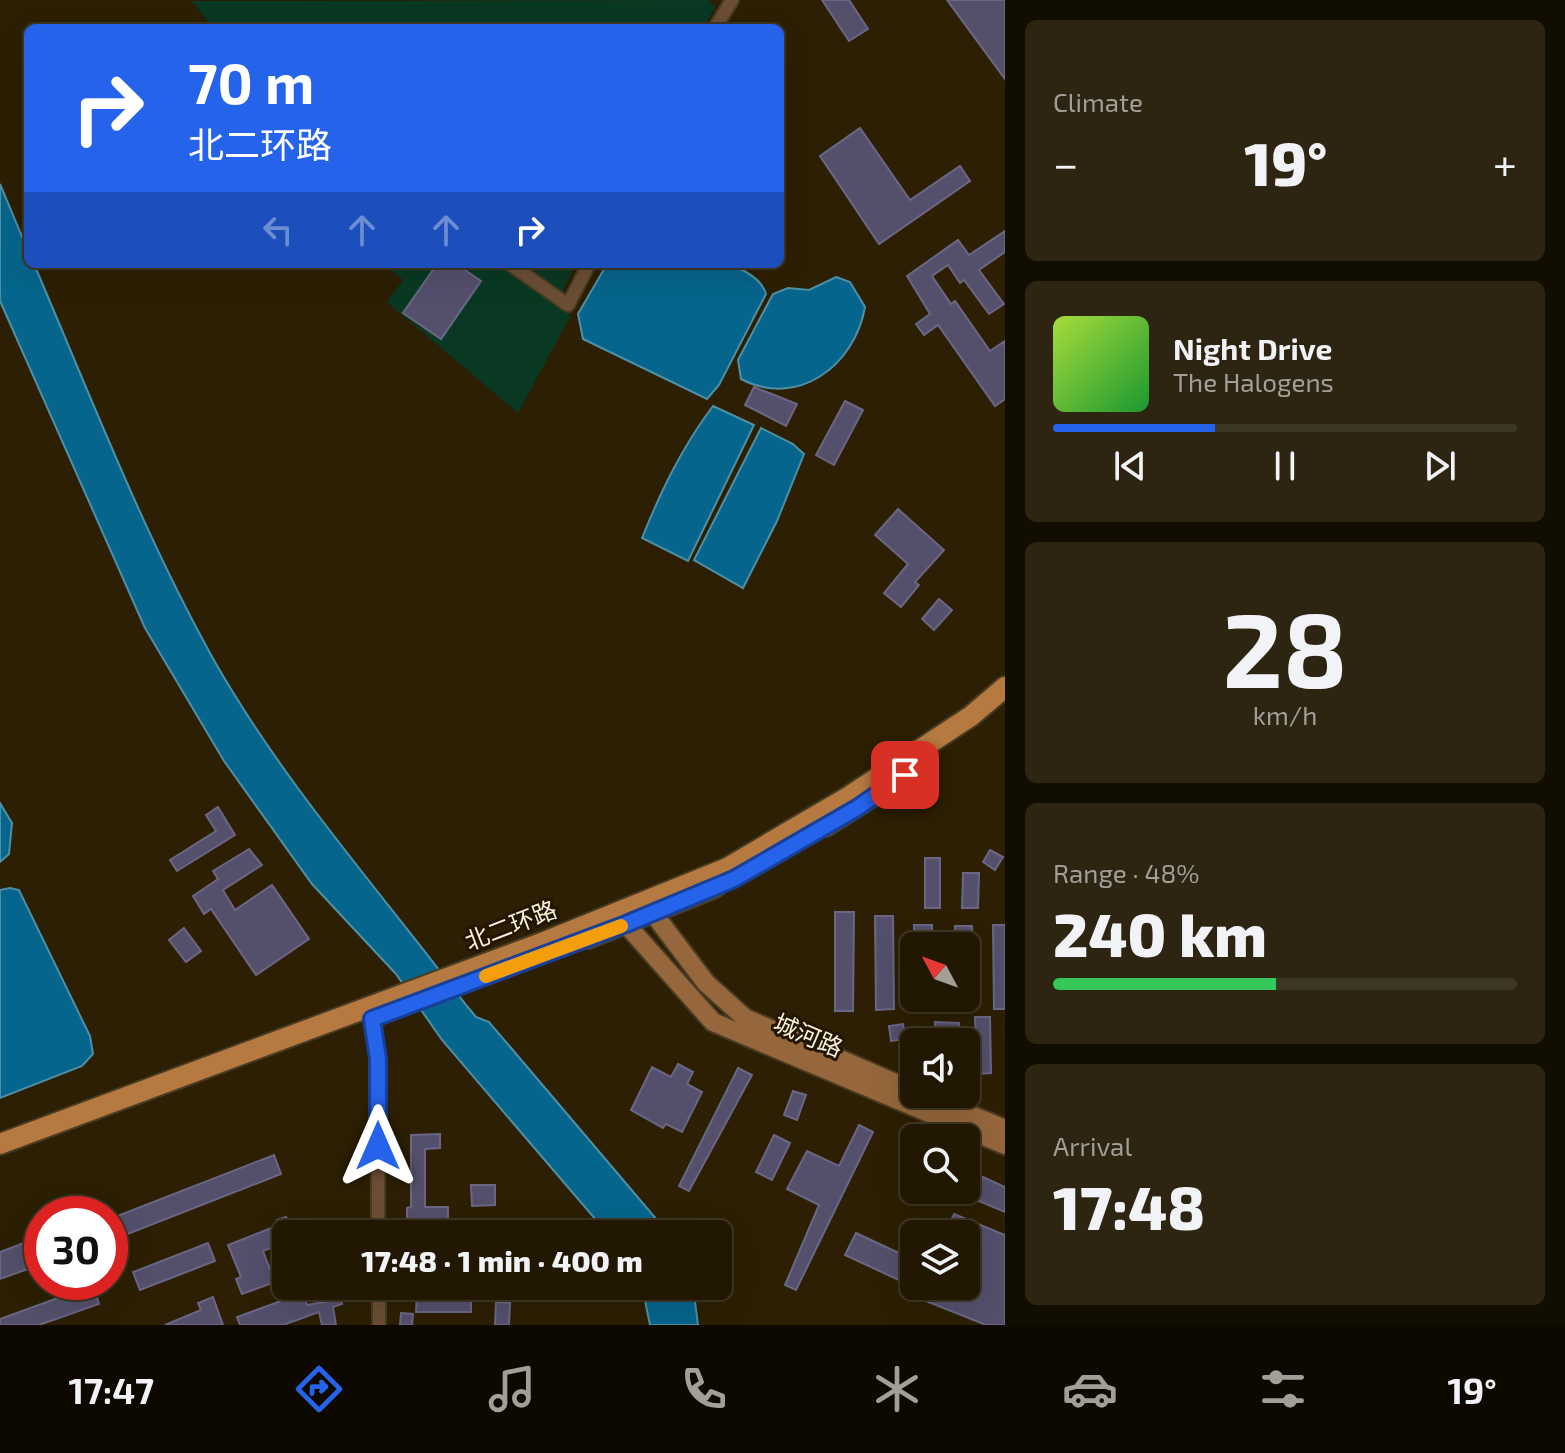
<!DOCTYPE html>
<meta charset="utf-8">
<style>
body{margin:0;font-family:"Exo 2","Noto Sans SC",sans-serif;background:#2d2411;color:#f1f3f6;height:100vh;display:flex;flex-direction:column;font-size:30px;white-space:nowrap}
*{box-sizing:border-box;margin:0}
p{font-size:26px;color:#a29f99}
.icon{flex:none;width:44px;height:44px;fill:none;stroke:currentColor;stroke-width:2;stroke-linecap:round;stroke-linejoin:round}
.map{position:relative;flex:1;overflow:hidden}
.sheet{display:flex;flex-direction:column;gap:20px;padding:20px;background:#120d01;width:560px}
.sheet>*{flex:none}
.hud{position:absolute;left:24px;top:24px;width:760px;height:244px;border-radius:12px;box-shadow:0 8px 32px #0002,0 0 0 2px #3e3624;background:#2563eb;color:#fff;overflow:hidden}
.needle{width:52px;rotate:311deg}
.buttons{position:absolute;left:900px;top:932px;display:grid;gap:16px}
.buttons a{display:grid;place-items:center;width:80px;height:80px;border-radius:12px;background:#211702;box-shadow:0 8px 32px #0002,0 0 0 2px #3e3624;font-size:40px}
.speed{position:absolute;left:24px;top:1196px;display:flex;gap:16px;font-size:40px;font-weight:700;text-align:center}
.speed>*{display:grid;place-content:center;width:104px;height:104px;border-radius:50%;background:#211702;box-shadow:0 8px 32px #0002,0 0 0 2px #3e3624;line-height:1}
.speed .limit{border:12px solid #d22;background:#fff;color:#111}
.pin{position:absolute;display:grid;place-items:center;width:68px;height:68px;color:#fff;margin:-34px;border-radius:16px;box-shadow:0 4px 12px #0006}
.me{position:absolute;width:88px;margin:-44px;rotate:0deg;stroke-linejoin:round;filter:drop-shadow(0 0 6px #0008)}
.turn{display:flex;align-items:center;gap:28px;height:168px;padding:0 32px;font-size:36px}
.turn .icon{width:104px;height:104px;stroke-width:2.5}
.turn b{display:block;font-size:56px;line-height:68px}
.lanes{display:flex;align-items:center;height:76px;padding:0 32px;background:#0003;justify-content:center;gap:40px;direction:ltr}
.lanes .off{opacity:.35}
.big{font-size:60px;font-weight:800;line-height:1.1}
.sheet .widget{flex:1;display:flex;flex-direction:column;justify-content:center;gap:12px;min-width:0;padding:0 28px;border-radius:12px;background:#2d2411}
.sheet .dial{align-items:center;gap:0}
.dial b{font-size:104px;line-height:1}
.song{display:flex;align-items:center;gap:24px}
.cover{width:96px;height:96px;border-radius:12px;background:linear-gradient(135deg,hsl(80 70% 55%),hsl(130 70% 35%))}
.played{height:8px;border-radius:4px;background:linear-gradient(90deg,#2563eb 35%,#3e3624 35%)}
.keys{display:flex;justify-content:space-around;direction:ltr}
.heat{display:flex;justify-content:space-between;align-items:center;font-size:44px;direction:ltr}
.charge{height:12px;border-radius:6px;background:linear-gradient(90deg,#34c759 48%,#3e3624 0)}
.trip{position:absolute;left:272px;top:1220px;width:460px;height:80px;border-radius:12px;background:#211702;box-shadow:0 8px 32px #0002,0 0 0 2px #3e3624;font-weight:800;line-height:80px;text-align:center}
.tabs{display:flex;height:128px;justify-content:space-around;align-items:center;background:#0d0901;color:#a29f99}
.tabs .icon{width:56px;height:56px}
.tabs .current{color:#2563eb}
.tabs b{font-size:36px;color:#f1f3f6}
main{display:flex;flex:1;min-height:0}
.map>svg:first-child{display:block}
.green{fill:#093923}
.water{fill:#06658c;stroke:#4f8fa5;stroke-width:2}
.building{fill:#54506c;stroke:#6b6684;stroke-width:2}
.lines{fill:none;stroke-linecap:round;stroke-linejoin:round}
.minor-casing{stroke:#493c22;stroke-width:16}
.secondary-casing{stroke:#493c22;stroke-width:22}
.primary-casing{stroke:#493c22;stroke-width:24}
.minor{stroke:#6c4e35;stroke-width:12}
.secondary{stroke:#96673c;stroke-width:18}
.primary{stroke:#b67a41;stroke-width:20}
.route-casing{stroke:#184099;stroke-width:20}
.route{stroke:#2563eb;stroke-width:14}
.slow{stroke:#f59e0b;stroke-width:14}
.labels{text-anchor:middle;stroke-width:6;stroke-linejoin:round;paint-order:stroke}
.street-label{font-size:24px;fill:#f9f0e0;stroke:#231600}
</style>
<main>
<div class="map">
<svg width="1005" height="1325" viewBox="0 0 1005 1325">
<rect width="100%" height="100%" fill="#2c1f03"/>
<g class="green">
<polygon points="709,0 715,7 703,28 213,28 192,1"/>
<polygon points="384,264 576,264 561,294 570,317 518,413 387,302 403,280"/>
</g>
<g class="water">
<path d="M0 184 28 251V264H34C91 397 144 535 215 662 285 785 381 892 466 1005L476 1017 489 1022 669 1234H608L442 1040 396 974 312 884 224 761 145 628 0 301Z"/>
<path d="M607 264H730C744 270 762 279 766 294L719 385 707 399 583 339 578 314Z"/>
<path d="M836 277 850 282 865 307C855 365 798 409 741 379L738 360 773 294 788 288 809 290Z"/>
<path d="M713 406 754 425 688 561 642 538C661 491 682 447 713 406Z"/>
<polygon points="761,428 793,444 804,454 777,521 743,588 694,560"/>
<polygon points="0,803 12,823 9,854 0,862"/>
<polygon points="10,888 19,890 90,1036 93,1054 82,1066 0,1098 0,890"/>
<polygon points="642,1286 693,1286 698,1325 650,1325"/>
</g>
<g class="building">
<polygon points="822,0 849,0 868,29 849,41"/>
<polygon points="947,0 1005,0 1005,79"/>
<polygon points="860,128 910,200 960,166 970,181 879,244 820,156"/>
<polygon points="1005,231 1005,252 979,270 1004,304 989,314 964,280 960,283 948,265 932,276 951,304 955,301 990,351 1005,341 1005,399 995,406 938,325 924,335 916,324 930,314 907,276 958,240 969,255"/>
<polygon points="437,264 456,264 481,281 441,339 403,313"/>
<polygon points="754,387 797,404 786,426 745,405"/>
<polygon points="845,401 863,410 834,465 816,455"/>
<polygon points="898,509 944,550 915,582 919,585 901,607 884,593 908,564 875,535"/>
<polygon points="939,599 952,610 934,630 922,619"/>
<polygon points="218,807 235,835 177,871 170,860 216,831 206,815"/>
<polygon points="249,849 262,865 223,890 235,910 272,885 309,939 256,975 211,909 204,914 193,896 218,879 213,871"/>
<polygon points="990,850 1003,857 995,870 983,862"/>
<rect x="925" y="858" width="15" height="50"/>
<polygon points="963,873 979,873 978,908 962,908"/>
<polygon points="835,912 854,912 853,1011 835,1011"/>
<polygon points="875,916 893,916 894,1009 876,1010"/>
<rect x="914" y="925" width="18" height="21"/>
<polygon points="993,925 1005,925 1005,1009 994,1009"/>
<polygon points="955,926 972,926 972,946 954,946"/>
<polygon points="184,928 201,951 186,962 169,940"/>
<rect x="914" y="998" width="18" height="12"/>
<polygon points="975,1017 990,1017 991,1073 977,1074"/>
<polygon points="935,1022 959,1023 958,1042 934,1042"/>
<polygon points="903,1024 906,1039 891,1041 889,1026"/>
<polygon points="678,1064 693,1072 687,1084 702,1092 682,1132 666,1124 663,1128 631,1110 652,1067 671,1077"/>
<polygon points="738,1068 752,1075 689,1191 679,1186"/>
<polygon points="793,1091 806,1095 797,1120 784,1115"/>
<polygon points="859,1125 873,1132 796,1290 785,1285 819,1205 787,1189 807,1151 839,1166"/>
<polygon points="440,1134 440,1148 425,1149 425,1207 448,1207 448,1220 407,1220 407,1208 411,1207 411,1135"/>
<polygon points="774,1135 790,1143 772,1180 756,1172"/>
<polygon points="274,1155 281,1174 120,1237 112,1218"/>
<polygon points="983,1177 1005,1187 1005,1212 974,1199"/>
<polygon points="471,1185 495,1185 495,1205 472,1206"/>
<polygon points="954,1214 1005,1235 1005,1325 986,1325 918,1298 923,1286 966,1286 966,1234 945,1234"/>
<polygon points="286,1217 296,1234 286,1234 286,1242 263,1251 275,1282 242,1294 236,1279 241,1277 228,1245 279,1225 277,1220"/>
<polygon points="856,1233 914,1260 903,1282 845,1255"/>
<polygon points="42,1236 42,1264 0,1279 0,1252"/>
<polygon points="208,1243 215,1261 140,1290 133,1272"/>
<polygon points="93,1285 99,1304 39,1325 0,1325 0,1319"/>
<polygon points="417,1286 471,1286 471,1312 416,1312"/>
<polygon points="303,1293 307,1305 340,1299 342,1304 333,1307 336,1325 322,1325 319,1312 283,1325 240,1325 237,1317"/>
<polygon points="213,1297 223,1325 165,1325 201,1310 198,1303"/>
<polygon points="496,1302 510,1303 509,1325 495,1325"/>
<polygon points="401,1313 413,1314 412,1325 400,1325"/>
</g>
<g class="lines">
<g class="minor-casing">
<g id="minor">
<polyline points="715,28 732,0"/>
<polyline points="510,264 568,305 589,264"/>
<polyline points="372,1019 378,1059 378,1234"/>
<polyline points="379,1286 379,1325"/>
</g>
</g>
<g class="secondary-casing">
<g id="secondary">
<polyline points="653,913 706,983 745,1018 914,1091"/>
<polyline points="626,924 713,1022 1005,1145"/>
<polyline points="920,1094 1005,1129"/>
</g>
</g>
<g class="primary-casing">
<g id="primary">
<polyline points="826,826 887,787"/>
<polyline points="588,938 715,887"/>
<polyline points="0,1144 544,942 727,868 848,797 971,716 1005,687"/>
</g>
</g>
<use href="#minor" class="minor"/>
<use href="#secondary" class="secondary"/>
<use href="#primary" class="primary"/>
</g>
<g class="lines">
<g class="route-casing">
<polyline id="route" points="378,1146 378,1059 372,1019 626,924 734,879 857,808 905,775"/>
</g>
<use href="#route" class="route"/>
<polyline class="slow" points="486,976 621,926"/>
</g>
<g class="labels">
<g class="street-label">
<text transform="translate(511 926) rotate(-21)" y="8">北二环路</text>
<text transform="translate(808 1036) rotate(23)" y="8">城河路</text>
</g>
</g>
</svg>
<div class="buttons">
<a><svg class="needle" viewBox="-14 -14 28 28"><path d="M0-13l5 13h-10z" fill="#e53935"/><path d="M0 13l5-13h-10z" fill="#a29f99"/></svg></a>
<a><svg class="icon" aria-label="sound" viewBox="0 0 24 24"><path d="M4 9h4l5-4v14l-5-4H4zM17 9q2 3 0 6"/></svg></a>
<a><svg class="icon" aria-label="search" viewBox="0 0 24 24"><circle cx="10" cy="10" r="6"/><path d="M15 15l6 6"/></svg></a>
<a><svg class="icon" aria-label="layers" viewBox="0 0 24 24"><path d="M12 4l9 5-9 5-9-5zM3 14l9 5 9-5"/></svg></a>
</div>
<div class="speed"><div class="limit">30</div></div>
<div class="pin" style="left:905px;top:775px;background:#d93025"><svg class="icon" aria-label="arrive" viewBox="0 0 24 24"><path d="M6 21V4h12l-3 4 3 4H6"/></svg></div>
<svg class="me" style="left:378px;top:1146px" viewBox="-20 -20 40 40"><path d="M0-17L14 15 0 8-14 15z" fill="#2563eb" stroke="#fff" stroke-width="4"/></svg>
<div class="trip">17:48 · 1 min · 400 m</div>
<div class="hud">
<div class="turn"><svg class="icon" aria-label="right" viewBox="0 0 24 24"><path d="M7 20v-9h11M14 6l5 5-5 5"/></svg><div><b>70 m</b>北二环路</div></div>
<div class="lanes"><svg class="icon off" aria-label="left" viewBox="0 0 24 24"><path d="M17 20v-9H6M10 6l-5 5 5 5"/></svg><svg class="icon off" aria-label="ahead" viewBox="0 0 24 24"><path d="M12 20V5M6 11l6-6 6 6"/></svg><svg class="icon off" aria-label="ahead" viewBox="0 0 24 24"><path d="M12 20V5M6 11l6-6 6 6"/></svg><svg class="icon" aria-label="right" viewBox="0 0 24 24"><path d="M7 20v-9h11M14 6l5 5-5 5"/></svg></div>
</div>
</div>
<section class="sheet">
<div class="widget"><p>Climate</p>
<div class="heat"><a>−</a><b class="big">19°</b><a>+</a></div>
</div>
<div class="widget">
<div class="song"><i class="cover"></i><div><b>Night Drive</b><p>The Halogens</p></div></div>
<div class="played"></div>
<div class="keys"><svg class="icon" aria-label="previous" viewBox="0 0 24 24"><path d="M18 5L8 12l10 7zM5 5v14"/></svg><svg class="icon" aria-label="pause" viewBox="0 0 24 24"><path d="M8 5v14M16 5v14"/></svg><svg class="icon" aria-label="next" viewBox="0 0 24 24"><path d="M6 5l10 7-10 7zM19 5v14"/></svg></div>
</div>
<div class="widget dial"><b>28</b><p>km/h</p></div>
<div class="widget"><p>Range · 48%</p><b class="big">240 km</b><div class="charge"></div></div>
<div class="widget"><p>Arrival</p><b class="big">17:48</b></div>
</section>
</main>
<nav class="tabs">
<b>17:47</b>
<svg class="icon current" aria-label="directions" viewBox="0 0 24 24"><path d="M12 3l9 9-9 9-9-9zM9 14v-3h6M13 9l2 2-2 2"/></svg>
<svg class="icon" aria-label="music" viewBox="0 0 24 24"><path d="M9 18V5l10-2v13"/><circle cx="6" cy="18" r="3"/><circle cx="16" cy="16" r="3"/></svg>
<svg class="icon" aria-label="phone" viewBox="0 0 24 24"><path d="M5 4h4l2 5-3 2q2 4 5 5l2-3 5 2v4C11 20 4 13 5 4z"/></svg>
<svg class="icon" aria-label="climate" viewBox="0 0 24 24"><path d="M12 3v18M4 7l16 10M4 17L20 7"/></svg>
<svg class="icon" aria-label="car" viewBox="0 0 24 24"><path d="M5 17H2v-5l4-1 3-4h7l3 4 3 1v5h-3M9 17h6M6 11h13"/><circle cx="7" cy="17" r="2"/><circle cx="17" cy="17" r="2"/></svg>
<svg class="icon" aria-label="filters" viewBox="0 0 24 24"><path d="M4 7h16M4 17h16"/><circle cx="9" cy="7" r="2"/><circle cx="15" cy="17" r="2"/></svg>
<b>19°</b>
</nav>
